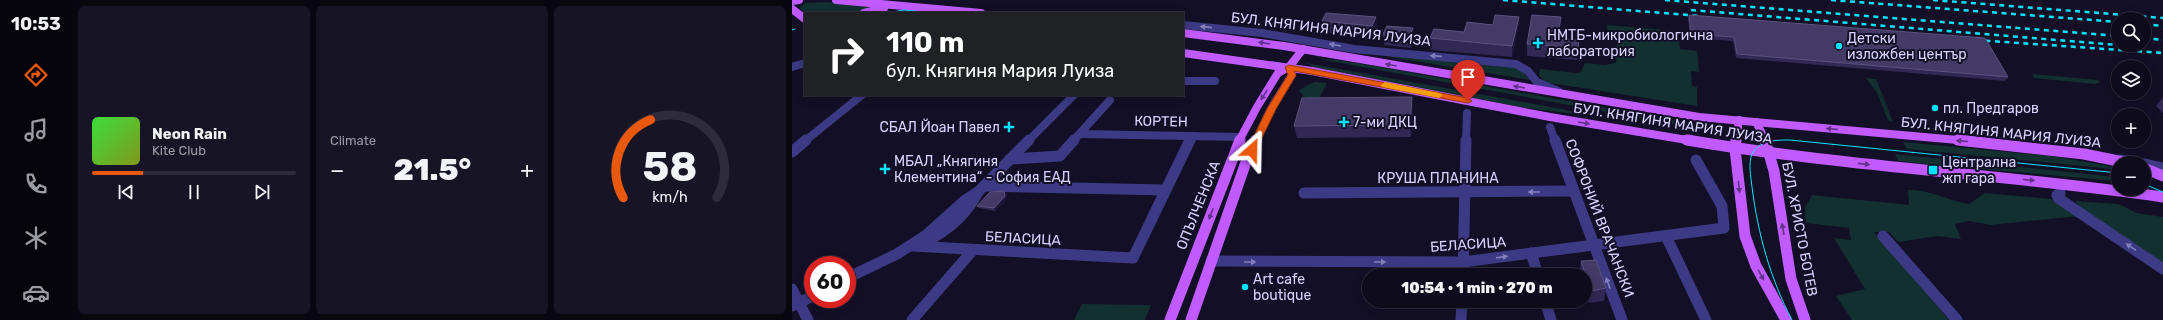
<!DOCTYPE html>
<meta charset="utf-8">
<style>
body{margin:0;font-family:Rubik,sans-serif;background:#171425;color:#f1f3f6;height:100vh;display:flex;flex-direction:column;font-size:15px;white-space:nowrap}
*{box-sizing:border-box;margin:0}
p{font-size:13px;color:#9b9ba3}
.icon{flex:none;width:22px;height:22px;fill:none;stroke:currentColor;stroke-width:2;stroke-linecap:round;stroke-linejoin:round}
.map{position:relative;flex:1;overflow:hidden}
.side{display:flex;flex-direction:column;gap:6px;padding:6px;background:#08060f;width:720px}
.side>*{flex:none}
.banner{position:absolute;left:12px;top:12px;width:380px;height:84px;border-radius:0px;box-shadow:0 2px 10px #0003,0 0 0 1px #2e2b3b;background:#202124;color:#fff;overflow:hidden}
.buttons{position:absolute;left:1319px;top:12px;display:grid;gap:8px}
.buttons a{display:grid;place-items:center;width:40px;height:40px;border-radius:50%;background:#0e0b1c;box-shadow:0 2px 10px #0003,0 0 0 1px #2e2b3b;font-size:20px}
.speed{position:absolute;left:12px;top:256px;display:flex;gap:8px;font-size:20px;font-weight:700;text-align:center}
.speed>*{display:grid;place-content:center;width:52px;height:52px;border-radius:50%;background:#0e0b1c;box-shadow:0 2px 10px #0003,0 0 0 1px #2e2b3b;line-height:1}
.speed .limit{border:6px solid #d22;background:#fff;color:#111}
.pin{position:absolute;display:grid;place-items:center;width:34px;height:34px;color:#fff;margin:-41px -17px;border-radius:50% 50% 50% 0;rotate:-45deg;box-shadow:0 0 4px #0007}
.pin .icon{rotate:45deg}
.me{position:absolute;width:44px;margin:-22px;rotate:25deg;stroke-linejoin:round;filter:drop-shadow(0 0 3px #0008)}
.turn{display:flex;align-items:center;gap:14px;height:84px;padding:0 16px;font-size:18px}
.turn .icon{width:52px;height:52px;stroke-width:2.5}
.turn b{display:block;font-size:28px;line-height:34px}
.big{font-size:30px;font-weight:800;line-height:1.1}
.side .card{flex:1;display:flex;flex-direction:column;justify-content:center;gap:6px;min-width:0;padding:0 14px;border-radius:6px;background:#171425}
.side .dial{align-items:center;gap:0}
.dial svg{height:104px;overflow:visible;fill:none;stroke:#2e2b3b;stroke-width:7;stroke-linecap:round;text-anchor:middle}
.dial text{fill:#f1f3f6;stroke:none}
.song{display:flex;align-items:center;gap:12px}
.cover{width:48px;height:48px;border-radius:6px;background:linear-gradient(135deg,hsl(120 70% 55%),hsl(70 70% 35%))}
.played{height:4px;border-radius:2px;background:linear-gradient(90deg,#ea580c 25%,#2e2b3b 25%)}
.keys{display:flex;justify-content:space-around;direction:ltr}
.heat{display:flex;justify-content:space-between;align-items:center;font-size:22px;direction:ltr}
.side .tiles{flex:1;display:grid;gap:6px;grid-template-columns:repeat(3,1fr)}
.trip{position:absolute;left:570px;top:268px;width:230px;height:40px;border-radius:20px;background:#0e0b1c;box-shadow:0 2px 10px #0003,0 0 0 1px #2e2b3b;font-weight:800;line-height:40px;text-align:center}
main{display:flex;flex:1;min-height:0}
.tab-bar{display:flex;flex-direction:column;width:72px;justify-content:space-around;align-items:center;background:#06040b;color:#9b9ba3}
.tab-bar .icon{width:28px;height:28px}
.tab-bar .on{color:#ea580c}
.tab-bar b{font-size:18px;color:#f1f3f6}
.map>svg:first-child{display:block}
.green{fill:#12302f}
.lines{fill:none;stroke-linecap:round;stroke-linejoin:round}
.minor-far1{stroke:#3d3a85;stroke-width:8}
.minor{stroke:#3d3a85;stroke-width:11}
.major-far1{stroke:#c25bff;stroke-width:8}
.major{stroke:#c25bff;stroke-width:11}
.tram{stroke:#00e5ff;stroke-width:1}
.rail{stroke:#00e5ff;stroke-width:2.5;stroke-dasharray:5 4.5;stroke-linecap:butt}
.wall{fill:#312854}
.shaded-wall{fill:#1d163a}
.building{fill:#433a66;stroke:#5a527e}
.oneway{fill:#837fbc}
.oneway2{fill:#623188}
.route{fill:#ea580c;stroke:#983908}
.slow{fill:#f59e0b}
.poi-dot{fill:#00e5ff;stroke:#130f26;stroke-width:1.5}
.labels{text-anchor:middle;stroke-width:4;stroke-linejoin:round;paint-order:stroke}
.street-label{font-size:14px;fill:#d9d4ff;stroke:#130f26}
.poi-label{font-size:14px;fill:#d9d4ff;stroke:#130f26;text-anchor:start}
</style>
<main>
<nav class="tab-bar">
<b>10:53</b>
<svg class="icon on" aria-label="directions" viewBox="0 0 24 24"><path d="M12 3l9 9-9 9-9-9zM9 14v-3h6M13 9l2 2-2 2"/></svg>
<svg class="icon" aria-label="music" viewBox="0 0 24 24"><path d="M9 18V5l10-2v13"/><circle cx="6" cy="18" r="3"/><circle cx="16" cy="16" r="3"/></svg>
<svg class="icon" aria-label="phone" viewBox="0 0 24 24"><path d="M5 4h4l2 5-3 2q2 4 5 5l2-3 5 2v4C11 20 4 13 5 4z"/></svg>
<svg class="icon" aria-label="climate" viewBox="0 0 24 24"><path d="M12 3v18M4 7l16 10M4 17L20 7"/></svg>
<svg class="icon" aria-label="car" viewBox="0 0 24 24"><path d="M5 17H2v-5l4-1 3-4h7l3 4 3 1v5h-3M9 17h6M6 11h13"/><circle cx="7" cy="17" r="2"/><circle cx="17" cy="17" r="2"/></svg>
</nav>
<section class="side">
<div class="tiles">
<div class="card">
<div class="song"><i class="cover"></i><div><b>Neon Rain</b><p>Kite Club</p></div></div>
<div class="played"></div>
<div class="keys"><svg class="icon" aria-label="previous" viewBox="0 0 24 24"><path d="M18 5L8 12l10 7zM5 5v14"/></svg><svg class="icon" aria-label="pause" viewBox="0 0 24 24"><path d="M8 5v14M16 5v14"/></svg><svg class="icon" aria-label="next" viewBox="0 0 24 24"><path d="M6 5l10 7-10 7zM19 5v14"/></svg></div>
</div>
<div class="card"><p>Climate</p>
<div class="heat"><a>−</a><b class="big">21.5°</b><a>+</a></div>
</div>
<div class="card dial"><svg viewBox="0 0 100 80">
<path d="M14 69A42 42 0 1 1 86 69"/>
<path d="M14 69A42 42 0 0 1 35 9" stroke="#ea580c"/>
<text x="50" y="56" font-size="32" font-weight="700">58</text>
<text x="50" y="72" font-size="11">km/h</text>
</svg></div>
</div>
</section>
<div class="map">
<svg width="1371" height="320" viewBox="0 0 1371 320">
<rect width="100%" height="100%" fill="#130f26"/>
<g class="green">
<polygon points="33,2 86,6 65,13 13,13 7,8 14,3"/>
<path d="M815 25 886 31 888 49 905 51 907 72 899 71 900 86 905 87V106L758 83C751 81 745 77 748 69L784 73 789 72 793 63 813 65 824 63 825 40 816 36Z"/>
<polygon points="599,56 727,67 738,80 598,57"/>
<polygon points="527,59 545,60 583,66 919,127 927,130 875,123"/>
<polygon points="514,63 770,109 798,116 728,107 521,67"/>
<polygon points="1240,74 1306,80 1308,82 1304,84 1242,78"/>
<polygon points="1074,78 1084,79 1101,122 1096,120 1085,93"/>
<polygon points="523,82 535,83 527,99 510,97 511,95 507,91 513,86"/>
<polygon points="1111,142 1259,156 1323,167 1326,167 1326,171 1311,168 1115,149"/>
<path d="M1103 154 1314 176 1325 178 1326 181C1253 174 1179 169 1106 161Z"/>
<path d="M1116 190C1140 190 1154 200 1177 204L1193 193 1259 199 1287 216 1198 225 1178 221 1163 224 1169 239 1146 236 1106 242 1097 232H1082L1157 320H1060L1044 296 1073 289 1042 238 1059 240 1057 228 1014 223 1013 208 1020 195 1117 205Z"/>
<polygon points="1283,201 1326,204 1345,213 1371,217 1371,265 1294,212"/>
<polygon points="290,304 359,305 353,320 282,320"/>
</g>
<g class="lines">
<g class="minor-far1">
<polyline points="391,25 470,33 562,49 724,64 736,71 745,82 766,91"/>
<polyline points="0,67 13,63"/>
<polyline points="391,81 423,81"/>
<polyline points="758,127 763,141"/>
<polyline points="288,134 449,137"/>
<polyline points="13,141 70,95"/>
<polyline points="236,141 282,95"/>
<polyline points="281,141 318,100"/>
<polyline points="397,141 400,136"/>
<polyline points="674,141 675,113"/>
</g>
<g class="minor">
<polyline points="763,140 830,320"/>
<polyline points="0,152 14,140"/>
<polyline points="218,159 268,156 282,140"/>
<polyline points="1328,160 1347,163"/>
<polyline points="1352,164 1371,168"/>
<polyline points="192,186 373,190"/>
<polyline points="512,193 781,191"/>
<polyline points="1268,193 1265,195 1266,198 1371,269"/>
<polyline points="874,236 914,320"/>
<polyline points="1091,236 1165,320"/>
<path d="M133 242C155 231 175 214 186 192"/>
<polyline points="120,246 341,258 398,140"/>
<polyline points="739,253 746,275"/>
<polyline points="419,261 671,262 932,228 930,206 904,160"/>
<polyline points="671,275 674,140"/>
<polyline points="55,278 105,254 133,236 172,201 187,191 237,140"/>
<polyline points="0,289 16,320"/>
<polyline points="753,301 759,320"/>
<polyline points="0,306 21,296"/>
<polyline points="120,320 181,250"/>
<polyline points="669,320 670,301"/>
</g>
<g class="major-far1">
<polyline points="44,0 189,13"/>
<polyline points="0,1 7,0"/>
<polyline points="0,9 13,19"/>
<polyline points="72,13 92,8"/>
<polyline points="391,33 492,46 907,117 1177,141"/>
<polyline points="391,53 520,71 758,117 901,141"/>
<polyline points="964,122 974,141"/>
<polyline points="447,141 465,107 486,73 497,67 511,49"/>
<polyline points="464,141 479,109 500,75 497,67"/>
<polyline points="944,141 947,120"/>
</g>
<g class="major">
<path d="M895 140C1053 167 1213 174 1371 197"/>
<polyline points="944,140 943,149 953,236 964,266 994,320"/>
<polyline points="973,140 982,171 999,279 1013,320"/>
<polyline points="1166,140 1292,154 1336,163"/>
<polyline points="1352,168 1371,176"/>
<polyline points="378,320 448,140"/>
<polyline points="399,320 454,162 464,140"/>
</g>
<g class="tram">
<polyline points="95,13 112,10 141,13"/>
<polyline points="0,30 3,29"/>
<polyline points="1352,184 1371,192"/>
<path d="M1000 320C978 278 966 234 960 187 959 177 956 163 960 154 967 140 985 140 998 140L1326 173"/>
</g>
<g class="rail">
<polyline points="711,0 908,16"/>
<polyline points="873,0 1326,36"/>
<polyline points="1039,0 1326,22"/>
<polyline points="1141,0 1371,18"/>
<polyline points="899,10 1326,45"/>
<polyline points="1352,24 1371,26"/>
<polyline points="1352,38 1371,40"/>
<polyline points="1184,40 1371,53"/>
</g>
</g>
<g class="wall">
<polygon points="897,15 1216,77 1213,81 944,58 941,41 898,38 896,19"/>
<polygon points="584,17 585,29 581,37 531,32 530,21"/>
<polygon points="727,17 726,28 720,57 639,50 638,38 672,32 701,25"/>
<polygon points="621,28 622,39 619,48 592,45 591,34"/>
<polygon points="768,28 766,38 787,40 785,60 735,56 735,44"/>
<polygon points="1371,97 1371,113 1364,106"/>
<polygon points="621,109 619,137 505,138 502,126"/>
<polygon points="214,193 215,198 203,211 187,208 185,206"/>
<polygon points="789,261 814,288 812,301 797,303 793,291 793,275 787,275 787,274"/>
</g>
<g class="shaded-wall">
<polygon points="584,17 585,29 581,37 580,26"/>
<polygon points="727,17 726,28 720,57 720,46"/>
<polygon points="621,28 622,39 619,48 618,36"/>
<polygon points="620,97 621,109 619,137 618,125"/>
<polygon points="212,191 214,193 215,198 203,211 202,208"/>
</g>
<g class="building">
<polygon points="534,13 584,17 580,26 530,21"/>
<polygon points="703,15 727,17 720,46 638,38 642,29 672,32 675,22 701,25"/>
<polygon points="740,15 769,17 766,38 787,40 786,48 735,44"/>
<polygon points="897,15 1193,38 1216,77 945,54 942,37 899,34"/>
<polygon points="595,26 621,28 618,36 591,34"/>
<polygon points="620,97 618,125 502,126 510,98"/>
<polygon points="212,191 213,196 202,208 185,206 198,192"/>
<polygon points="804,260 814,288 799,291 789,261"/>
</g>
<defs><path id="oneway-solid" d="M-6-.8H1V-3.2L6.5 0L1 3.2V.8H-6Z"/></defs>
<g class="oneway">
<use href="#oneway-solid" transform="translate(414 27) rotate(-174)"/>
<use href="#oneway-solid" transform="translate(543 45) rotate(-170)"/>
<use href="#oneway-solid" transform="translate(644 56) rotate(-175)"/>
<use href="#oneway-solid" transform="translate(742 192) rotate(180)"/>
<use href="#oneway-solid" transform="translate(1339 247) rotate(-146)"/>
<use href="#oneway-solid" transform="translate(710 257) rotate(-8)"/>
<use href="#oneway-solid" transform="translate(458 262)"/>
<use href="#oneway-solid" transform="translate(588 262)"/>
<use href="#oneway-solid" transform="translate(816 283) rotate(-111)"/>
</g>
<g class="oneway2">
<use href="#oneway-solid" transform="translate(472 43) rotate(-172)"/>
<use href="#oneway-solid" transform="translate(599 65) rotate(-170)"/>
<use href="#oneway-solid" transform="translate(727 87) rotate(-170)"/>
<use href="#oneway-solid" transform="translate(472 95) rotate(123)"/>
<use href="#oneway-solid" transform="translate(792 123) rotate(10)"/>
<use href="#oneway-solid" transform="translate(1040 129) rotate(-175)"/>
<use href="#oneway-solid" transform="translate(1170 141) rotate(-175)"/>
<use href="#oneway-solid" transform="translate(1072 164) rotate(6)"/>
<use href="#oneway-solid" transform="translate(1237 180) rotate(5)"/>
<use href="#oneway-solid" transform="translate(947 187) rotate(84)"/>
<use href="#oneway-solid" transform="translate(419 214) rotate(111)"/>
<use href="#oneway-solid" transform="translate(991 229) rotate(-100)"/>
<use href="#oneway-solid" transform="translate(969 275) rotate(61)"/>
</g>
<polygon class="route" points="497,65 676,98 680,101 676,103 502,71 504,75 484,109 464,150 463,152 456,152 455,150 475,109 496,75 493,67"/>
<polygon class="slow" points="593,82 647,93 651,95 647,98 590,87 589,85"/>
<g class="poi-dot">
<path d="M744 37h4v4h4v4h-4v4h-4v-4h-4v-4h4z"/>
<circle cx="1047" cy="46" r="4"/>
<circle cx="1143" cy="108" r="4"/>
<path d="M550 116h4v4h4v4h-4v4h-4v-4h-4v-4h4z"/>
<path d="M215 121h4v4h4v4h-4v4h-4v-4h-4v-4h4z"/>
<path d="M91 163h4v4h4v4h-4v4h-4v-4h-4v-4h4z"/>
<rect x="1136" y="165" width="10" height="10" rx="2"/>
<circle cx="453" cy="287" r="4"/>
</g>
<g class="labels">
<g class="street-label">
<text transform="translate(539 29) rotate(7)" y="5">БУЛ. КНЯГИНЯ МАРИЯ ЛУИЗА</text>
<text transform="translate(369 121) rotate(1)" y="5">КОРТЕН</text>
<text transform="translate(881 123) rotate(9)" y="5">БУЛ. КНЯГИНЯ МАРИЯ ЛУИЗА</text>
<text transform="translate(1209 132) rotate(6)" y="5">БУЛ. КНЯГИНЯ МАРИЯ ЛУИЗА</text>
<text x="646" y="183">КРУША ПЛАНИНА</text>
<text transform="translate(406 205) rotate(-68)" y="5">ОПЪЛЧЕНСКА</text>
<text transform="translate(808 218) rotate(69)" y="5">СОФРОНИЙ ВРАЧАНСКИ</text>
<text transform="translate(1008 229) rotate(79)" y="5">БУЛ. ХРИСТО БОТЕВ</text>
<text transform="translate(231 238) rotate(3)" y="5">БЕЛАСИЦА</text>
<text transform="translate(676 244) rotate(-4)" y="5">БЕЛАСИЦА</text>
</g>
<g class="poi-label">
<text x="755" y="40">НМТБ-микробиологична<tspan x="755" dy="16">лаборатория</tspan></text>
<text x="1055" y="43">Детски<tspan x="1055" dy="16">изложбен център</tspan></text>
<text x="1151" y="113">пл. Предгаров</text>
<text x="561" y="127">7-ми ДКЦ</text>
<text x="208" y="132" text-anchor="end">СБАЛ Йоан Павел</text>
<text x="102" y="166">МБАЛ „Княгиня<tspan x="102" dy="16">Клементина“ - София ЕАД</tspan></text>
<text x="1150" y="167">Централна<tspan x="1150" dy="16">жп гара</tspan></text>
<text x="461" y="284">Art cafe<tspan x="461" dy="16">boutique</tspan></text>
</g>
</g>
</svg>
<div class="buttons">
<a><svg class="icon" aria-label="search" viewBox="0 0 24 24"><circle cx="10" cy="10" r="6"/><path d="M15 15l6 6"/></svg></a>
<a><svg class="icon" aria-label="layers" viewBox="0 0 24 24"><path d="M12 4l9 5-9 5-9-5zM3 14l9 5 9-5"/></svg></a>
<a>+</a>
<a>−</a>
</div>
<div class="speed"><div class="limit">60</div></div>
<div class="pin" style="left:676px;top:101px;background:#d93025"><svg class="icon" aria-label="arrive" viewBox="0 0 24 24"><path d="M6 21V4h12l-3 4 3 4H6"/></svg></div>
<svg class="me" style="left:460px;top:150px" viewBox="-20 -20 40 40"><path d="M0-17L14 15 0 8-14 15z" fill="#ea580c" stroke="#fff" stroke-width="4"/></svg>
<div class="trip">10:54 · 1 min · 270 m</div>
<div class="banner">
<div class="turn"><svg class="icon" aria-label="right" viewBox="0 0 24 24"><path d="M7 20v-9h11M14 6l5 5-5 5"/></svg><div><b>110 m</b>бул. Княгиня Мария Луиза</div></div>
</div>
</div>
</main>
